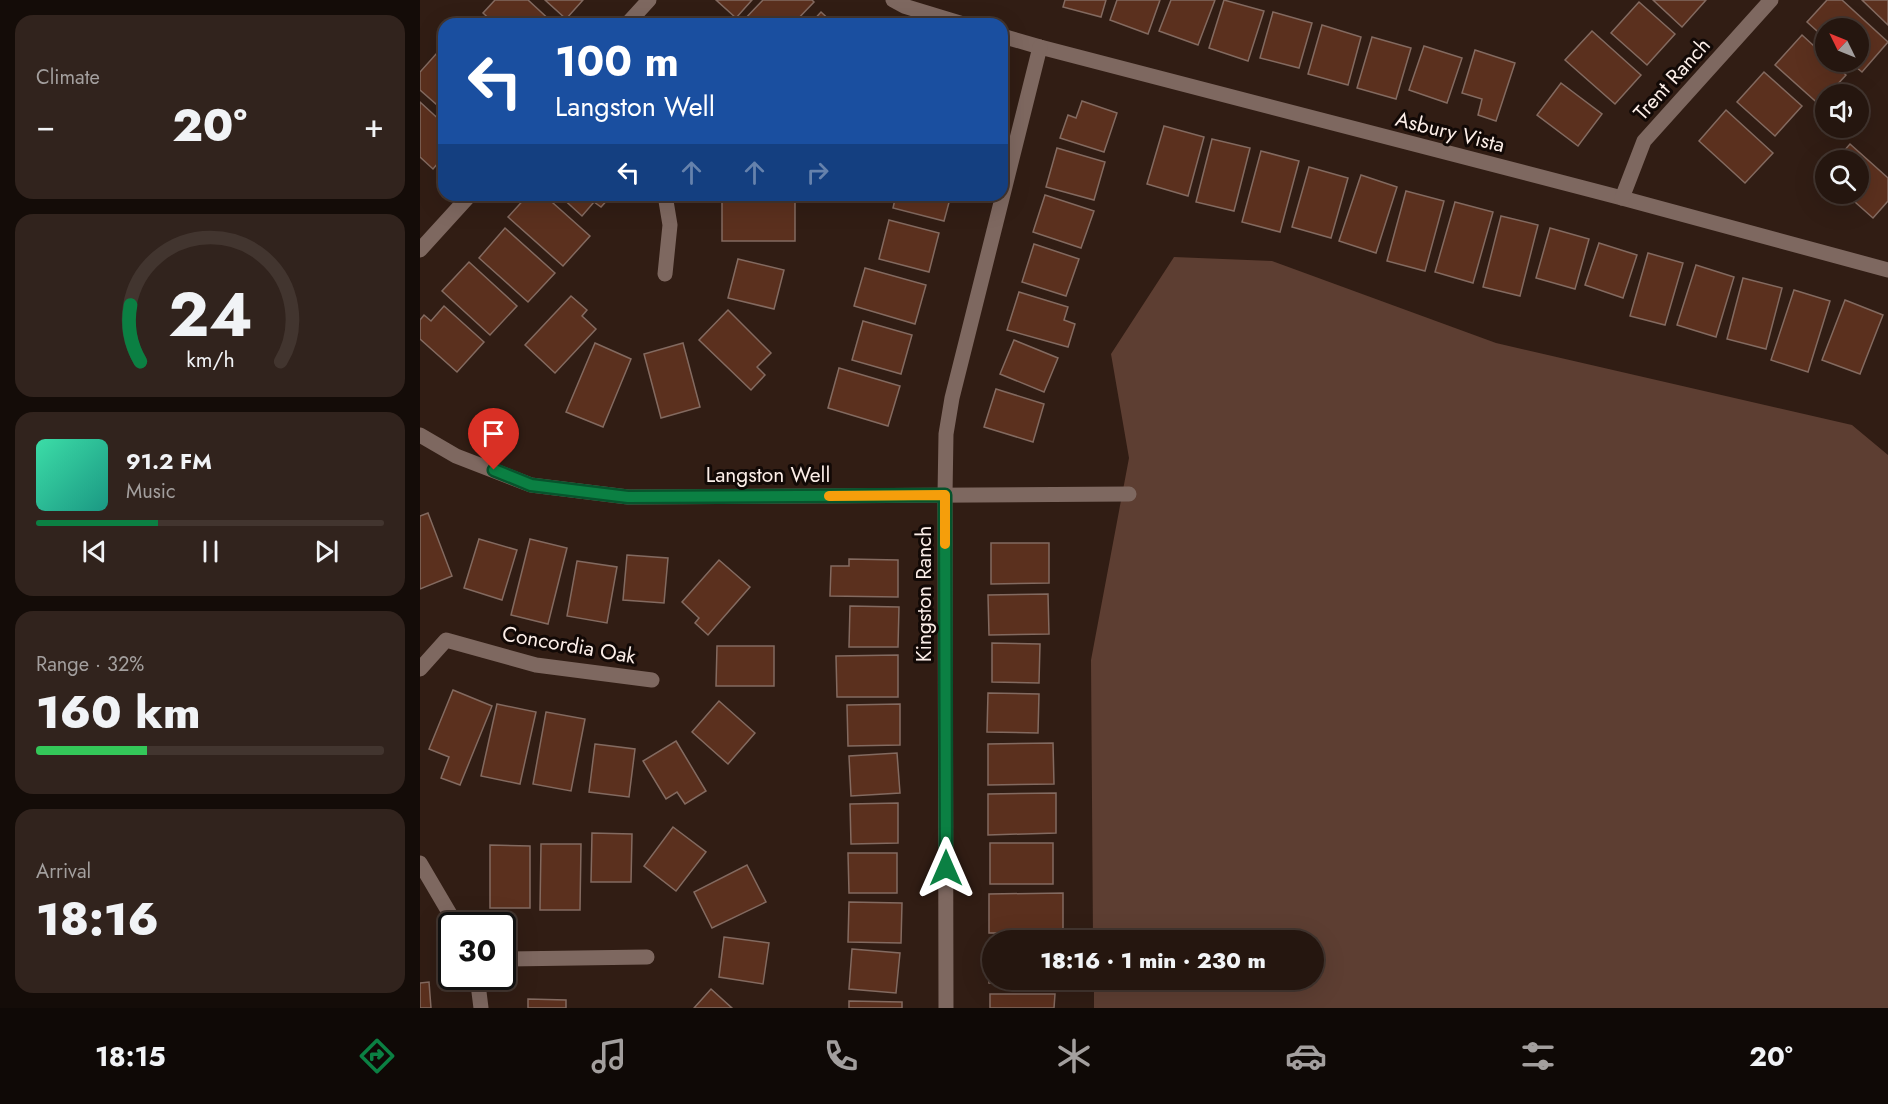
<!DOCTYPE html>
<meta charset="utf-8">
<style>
body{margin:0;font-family:Jost,sans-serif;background:#31231d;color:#f1f3f6;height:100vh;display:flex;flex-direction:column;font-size:22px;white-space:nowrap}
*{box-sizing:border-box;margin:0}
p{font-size:20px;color:#a39f9e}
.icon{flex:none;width:33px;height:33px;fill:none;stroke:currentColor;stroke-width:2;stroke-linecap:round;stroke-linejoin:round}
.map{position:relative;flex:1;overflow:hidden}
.sheet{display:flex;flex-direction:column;gap:15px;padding:15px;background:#140c08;width:420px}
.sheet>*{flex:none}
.guide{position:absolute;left:18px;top:18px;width:570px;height:183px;border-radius:18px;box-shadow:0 6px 24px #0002,0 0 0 2px #42352f;background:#1a4fa0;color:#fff;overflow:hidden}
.needle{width:39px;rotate:313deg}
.fabs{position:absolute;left:1395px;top:18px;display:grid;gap:12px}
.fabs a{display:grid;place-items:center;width:54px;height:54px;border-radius:50%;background:#25160f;box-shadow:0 6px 24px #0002,0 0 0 2px #42352f;font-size:30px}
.speed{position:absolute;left:18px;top:912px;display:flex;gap:12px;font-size:30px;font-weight:700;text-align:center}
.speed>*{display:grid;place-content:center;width:78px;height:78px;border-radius:50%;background:#25160f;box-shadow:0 6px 24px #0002,0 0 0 2px #42352f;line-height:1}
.speed .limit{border:3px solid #111;border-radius:9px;background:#fff;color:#111}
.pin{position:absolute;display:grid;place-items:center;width:51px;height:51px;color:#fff;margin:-62px -26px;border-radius:50% 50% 50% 0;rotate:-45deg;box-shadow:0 0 6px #0007}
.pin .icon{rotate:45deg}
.me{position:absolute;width:66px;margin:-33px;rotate:0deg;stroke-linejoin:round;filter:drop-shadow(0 0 4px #0008)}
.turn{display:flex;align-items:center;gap:21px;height:126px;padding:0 18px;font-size:27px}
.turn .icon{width:78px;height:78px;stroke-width:2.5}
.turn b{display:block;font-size:42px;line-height:51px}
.lanes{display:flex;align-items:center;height:57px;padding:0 18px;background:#0003;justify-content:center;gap:30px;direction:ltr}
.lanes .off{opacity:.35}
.big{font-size:45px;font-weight:800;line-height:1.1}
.sheet .tile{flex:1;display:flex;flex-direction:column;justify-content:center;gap:9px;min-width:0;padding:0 21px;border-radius:18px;background:#31231d}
.sheet .dial{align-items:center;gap:0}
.dial svg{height:156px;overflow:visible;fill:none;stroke:#42352f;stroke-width:7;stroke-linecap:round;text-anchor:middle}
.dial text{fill:#f1f3f6;stroke:none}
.song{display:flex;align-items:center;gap:18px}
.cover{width:72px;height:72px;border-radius:9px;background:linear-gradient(135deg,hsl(160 70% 55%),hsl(170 70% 35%))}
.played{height:6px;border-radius:3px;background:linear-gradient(90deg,#0b8043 35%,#42352f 35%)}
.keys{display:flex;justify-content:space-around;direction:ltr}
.heat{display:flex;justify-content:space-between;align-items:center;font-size:33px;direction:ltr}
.charge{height:9px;border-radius:4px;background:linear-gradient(90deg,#34c759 32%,#42352f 0)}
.trip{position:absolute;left:562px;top:930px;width:342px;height:60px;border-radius:30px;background:#25160f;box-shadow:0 6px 24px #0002,0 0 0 2px #42352f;font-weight:800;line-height:60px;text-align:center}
.tabs{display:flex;height:96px;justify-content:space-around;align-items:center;background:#0f0906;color:#a39f9e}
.tabs .icon{width:42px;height:42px}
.tabs .active{color:#0b8043}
.tabs b{font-size:27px;color:#f1f3f6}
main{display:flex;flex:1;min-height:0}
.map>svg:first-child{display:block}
.green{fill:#5d3e32}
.building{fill:#5b301e;stroke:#836a60;stroke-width:1.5}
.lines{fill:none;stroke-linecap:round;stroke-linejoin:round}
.minor{stroke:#7e6860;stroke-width:15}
.route-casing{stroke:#07532c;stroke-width:15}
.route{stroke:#0b8043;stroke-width:10}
.slow{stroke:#f59e0b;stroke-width:10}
.labels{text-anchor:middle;stroke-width:6;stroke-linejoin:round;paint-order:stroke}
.street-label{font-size:21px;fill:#fceee8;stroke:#120906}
</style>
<main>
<section class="sheet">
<div class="tile"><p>Climate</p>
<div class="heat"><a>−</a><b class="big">20°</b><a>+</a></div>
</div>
<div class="tile dial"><svg viewBox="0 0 100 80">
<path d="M14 69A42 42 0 1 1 86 69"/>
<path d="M14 69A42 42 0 0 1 9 40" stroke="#0b8043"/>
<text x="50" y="56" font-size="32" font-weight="700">24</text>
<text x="50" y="72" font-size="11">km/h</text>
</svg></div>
<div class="tile">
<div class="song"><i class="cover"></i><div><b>91.2 FM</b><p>Music</p></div></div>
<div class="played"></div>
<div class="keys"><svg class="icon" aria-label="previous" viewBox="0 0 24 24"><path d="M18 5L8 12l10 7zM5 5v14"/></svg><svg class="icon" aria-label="pause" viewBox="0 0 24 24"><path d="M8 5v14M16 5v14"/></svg><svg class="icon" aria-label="next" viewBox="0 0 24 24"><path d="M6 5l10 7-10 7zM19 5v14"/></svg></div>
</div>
<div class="tile"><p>Range · 32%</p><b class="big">160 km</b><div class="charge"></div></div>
<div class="tile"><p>Arrival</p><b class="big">18:16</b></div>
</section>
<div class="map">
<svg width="1468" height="1008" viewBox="0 0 1468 1008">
<rect width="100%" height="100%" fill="#311d14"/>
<polygon class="green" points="754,257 852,261 1076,343 1432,425 1468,455 1468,1008 674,1008 674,980 894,980 894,940 673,940 671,660 709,458 691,354"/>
<g class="building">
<polygon points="75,0 108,0 134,24 75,24 63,13"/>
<polygon points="125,0 163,0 146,19"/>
<polygon points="296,0 332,0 316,18"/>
<polygon points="343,0 392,0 394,2 373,24 320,24"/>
<polygon points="645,0 686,0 681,17 643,7"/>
<polygon points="697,0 740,0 728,34 690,20"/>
<polygon points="751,0 795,0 778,45 739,31"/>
<polygon points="804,0 844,11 828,61 789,48"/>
<polygon points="1233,0 1286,0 1262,27"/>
<polygon points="1407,0 1422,0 1468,42 1442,72 1430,62 1438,62 1438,28 1406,28 1406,39 1387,22"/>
<polygon points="1442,0 1468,0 1468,25"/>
<polygon points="1219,2 1255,34 1227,65 1191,33"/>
<polygon points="401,12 414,24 390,24"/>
<polygon points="853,12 892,23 879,68 840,58"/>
<polygon points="902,25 941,37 928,85 888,74"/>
<polygon points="1172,31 1221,75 1195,104 1145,60"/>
<polygon points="1382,35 1406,57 1406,62 1411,62 1426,75 1416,86 1420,90 1416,94 1406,94 1406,105 1403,108 1355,65"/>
<polygon points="952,37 991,48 976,99 937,88"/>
<polygon points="1004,46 1042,58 1027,103 989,90"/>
<polygon points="1055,50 1095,63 1076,121 1058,115 1062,99 1042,93"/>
<polygon points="17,53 24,59 24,111 0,90 0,72"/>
<polygon points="1344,72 1382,106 1355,136 1317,102"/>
<polygon points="1141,83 1182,114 1158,146 1117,115"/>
<polygon points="662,101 697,113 684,152 640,138 648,115 656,118"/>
<polygon points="0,102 24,124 24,156 13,169 0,157"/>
<polygon points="1306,110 1353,153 1325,183 1279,141"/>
<polygon points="744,126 784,137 768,196 727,184"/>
<polygon points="792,139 830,148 814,211 776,202"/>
<polygon points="1430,144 1468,178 1468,201 1453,218 1426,194 1438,194 1438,160 1416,160"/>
<polygon points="637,148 685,162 674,200 626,187"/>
<polygon points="841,151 879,161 860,232 822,222"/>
<polygon points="889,167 928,178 911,238 872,227"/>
<polygon points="941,175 977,187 956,253 919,241"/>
<polygon points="986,191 1024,201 1005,271 967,261"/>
<polygon points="108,195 124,195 170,236 143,266 88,217"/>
<polygon points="139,195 192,195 181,207 174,202 162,216"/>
<polygon points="476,195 531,195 524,221 473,208"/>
<polygon points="625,195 674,211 661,248 613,232"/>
<polygon points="375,201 375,241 302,241 302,202"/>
<polygon points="1035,202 1073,212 1053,283 1015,272"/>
<polygon points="1081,216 1118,225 1100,296 1063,287"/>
<polygon points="469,220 519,233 509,272 459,259"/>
<polygon points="85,228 135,273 108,302 59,258"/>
<polygon points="1130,228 1169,239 1155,289 1116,278"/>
<polygon points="1179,243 1217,255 1203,298 1165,285"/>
<polygon points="614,244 659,259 646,296 602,282"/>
<polygon points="1228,253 1263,263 1245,325 1210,316"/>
<polygon points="318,259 364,270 354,309 308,298"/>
<polygon points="49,262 97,306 70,335 22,291"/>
<polygon points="1276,265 1314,277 1296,337 1257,325"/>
<polygon points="445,268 506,285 495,324 434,306"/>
<polygon points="1323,278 1362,288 1346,349 1307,339"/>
<polygon points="1374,290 1410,301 1388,372 1351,360"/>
<polygon points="599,292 648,307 644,320 655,324 648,347 587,330"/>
<polygon points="151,296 167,310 162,316 176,329 135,373 105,345"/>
<polygon points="1425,300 1463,315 1440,374 1402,360"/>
<polygon points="24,306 64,342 37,372 0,339 0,320 4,315 11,321"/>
<polygon points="308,310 351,353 337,367 345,375 331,390 279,340"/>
<polygon points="443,321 492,335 481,374 432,360"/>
<polygon points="594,340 638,358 624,392 580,374"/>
<polygon points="175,343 211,359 183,427 146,412"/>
<polygon points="263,343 280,407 241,418 224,354"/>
<polygon points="419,368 480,386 468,426 408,408"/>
<polygon points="576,389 624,404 613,442 564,427"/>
<polygon points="8,513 32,576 0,589 0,516"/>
<polygon points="59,539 97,550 82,600 44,588"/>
<polygon points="110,539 147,548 128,624 91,615"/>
<polygon points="571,543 629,543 629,583 571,584"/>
<polygon points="207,555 248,558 244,603 203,600"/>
<polygon points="429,559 478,560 478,597 410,596 411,566 429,566"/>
<polygon points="299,560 330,587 288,635 275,623 279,618 262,602"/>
<polygon points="157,561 197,567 187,623 147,616"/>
<polygon points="628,594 629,634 569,635 568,595"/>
<polygon points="430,606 479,607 478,647 429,647"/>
<polygon points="572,643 620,644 619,683 572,682"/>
<polygon points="297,646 354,646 354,686 296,686"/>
<polygon points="478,655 478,697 417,697 416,656"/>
<polygon points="33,690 72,706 40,785 21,778 29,757 9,749"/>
<polygon points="568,693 619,694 618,733 567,732"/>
<polygon points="299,701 335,733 308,764 272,732"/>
<polygon points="77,704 116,712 100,784 61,776"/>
<polygon points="480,704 480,745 428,746 427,705"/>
<polygon points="126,712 165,719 151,791 113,784"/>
<polygon points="256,741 286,791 265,804 257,792 246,799 223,761"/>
<polygon points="633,743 634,784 568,785 568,744"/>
<polygon points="175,744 215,749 209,797 169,792"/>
<polygon points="477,753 480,793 431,796 429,756"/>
<polygon points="636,793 636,833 568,835 568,794"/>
<polygon points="478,803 478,843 431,844 430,804"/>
<polygon points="253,827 286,852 256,891 224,866"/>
<polygon points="172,833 212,834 211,882 171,882"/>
<rect x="570" y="843" width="63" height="41"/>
<polygon points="121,844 161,844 160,910 120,910"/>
<polygon points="70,845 110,846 110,908 70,908"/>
<polygon points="428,853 477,853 477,893 429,893"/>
<polygon points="327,865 346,902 292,928 274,892"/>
<polygon points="643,893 643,933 569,933 569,894"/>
<polygon points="429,902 482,903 481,943 428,942"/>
<polygon points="304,937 349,943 343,984 299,977"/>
<polygon points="569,943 573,943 573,980 632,980 632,982 569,983"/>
<polygon points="432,949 480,953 476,993 429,989"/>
<polygon points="9,982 11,1008 0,1008 0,983"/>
<polygon points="291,989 312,1008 274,1008"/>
<polygon points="570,994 635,994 634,1008 570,1008"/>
<polygon points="108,999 146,1000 146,1008 108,1008"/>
<polygon points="429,1001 482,1002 482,1008 429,1008"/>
</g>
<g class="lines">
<g class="minor">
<polyline points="473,0 484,6 543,24"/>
<polyline points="207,24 229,0"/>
<polyline points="582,36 620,47 1202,198 1468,270"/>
<polyline points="245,195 250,225 245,274"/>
<polyline points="1202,198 1224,141 1351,0"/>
<polyline points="0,250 50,195"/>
<polyline points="0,435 36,456 111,485 208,497 709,494"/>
<polyline points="0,669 26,640 116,665 232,680"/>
<polyline points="0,863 37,926"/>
<polyline points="82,959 227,957"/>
<polyline points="57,976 61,1008"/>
<polyline points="526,1008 525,495 526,434 532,398 620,47"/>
</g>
</g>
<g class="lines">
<g class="route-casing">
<polyline id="route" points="74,470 111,485 208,497 525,495 526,868"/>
</g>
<use href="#route" class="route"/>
<polyline class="slow" points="409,496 525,495 525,544"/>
</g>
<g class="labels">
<g class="street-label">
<text transform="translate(1252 79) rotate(-48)" y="7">Trent Ranch</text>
<text transform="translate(1030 132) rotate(14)" y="7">Asbury Vista</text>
<text x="348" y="482">Langston Well</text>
<text transform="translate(504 594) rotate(-90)" y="7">Kingston Ranch</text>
<text transform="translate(149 645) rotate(10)" y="7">Concordia Oak</text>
</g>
</g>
</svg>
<div class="fabs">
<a><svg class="needle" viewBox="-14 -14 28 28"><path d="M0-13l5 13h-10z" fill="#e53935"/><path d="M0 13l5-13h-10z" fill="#a39f9e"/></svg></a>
<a><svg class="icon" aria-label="sound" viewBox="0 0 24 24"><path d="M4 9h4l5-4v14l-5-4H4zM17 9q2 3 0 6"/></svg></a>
<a><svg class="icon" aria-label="search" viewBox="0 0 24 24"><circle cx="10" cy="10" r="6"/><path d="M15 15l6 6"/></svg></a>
</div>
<div class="speed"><div class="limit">30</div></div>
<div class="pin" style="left:74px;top:470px;background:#d93025"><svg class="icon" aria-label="arrive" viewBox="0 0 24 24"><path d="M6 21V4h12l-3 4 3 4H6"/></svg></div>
<svg class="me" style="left:526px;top:868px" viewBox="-20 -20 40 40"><path d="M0-17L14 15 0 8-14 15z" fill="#0b8043" stroke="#fff" stroke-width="4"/></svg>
<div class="trip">18:16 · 1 min · 230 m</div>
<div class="guide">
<div class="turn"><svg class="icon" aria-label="left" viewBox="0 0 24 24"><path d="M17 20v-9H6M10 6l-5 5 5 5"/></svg><div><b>100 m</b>Langston Well</div></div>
<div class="lanes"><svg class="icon" aria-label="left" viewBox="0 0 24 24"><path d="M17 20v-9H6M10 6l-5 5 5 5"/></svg><svg class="icon off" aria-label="ahead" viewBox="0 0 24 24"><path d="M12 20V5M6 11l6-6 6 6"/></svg><svg class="icon off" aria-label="ahead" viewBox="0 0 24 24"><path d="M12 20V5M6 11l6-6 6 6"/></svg><svg class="icon off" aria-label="right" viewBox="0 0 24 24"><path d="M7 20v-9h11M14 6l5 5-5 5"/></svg></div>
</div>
</div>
</main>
<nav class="tabs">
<b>18:15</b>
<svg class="icon active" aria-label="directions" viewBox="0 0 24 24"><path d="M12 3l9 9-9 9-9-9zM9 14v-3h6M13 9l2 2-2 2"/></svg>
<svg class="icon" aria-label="music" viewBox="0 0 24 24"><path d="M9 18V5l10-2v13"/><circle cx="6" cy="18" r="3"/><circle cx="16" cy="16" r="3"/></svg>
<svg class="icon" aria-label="phone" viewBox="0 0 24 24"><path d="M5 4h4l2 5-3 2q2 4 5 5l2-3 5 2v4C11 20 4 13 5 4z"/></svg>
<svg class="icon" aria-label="climate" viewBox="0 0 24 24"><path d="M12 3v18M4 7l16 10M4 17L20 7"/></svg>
<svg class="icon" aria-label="car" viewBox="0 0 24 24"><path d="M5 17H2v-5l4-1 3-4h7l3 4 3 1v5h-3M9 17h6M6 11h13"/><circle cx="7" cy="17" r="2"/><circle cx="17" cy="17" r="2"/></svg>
<svg class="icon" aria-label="filters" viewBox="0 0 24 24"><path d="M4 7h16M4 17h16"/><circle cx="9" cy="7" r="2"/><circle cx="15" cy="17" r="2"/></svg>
<b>20°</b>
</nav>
